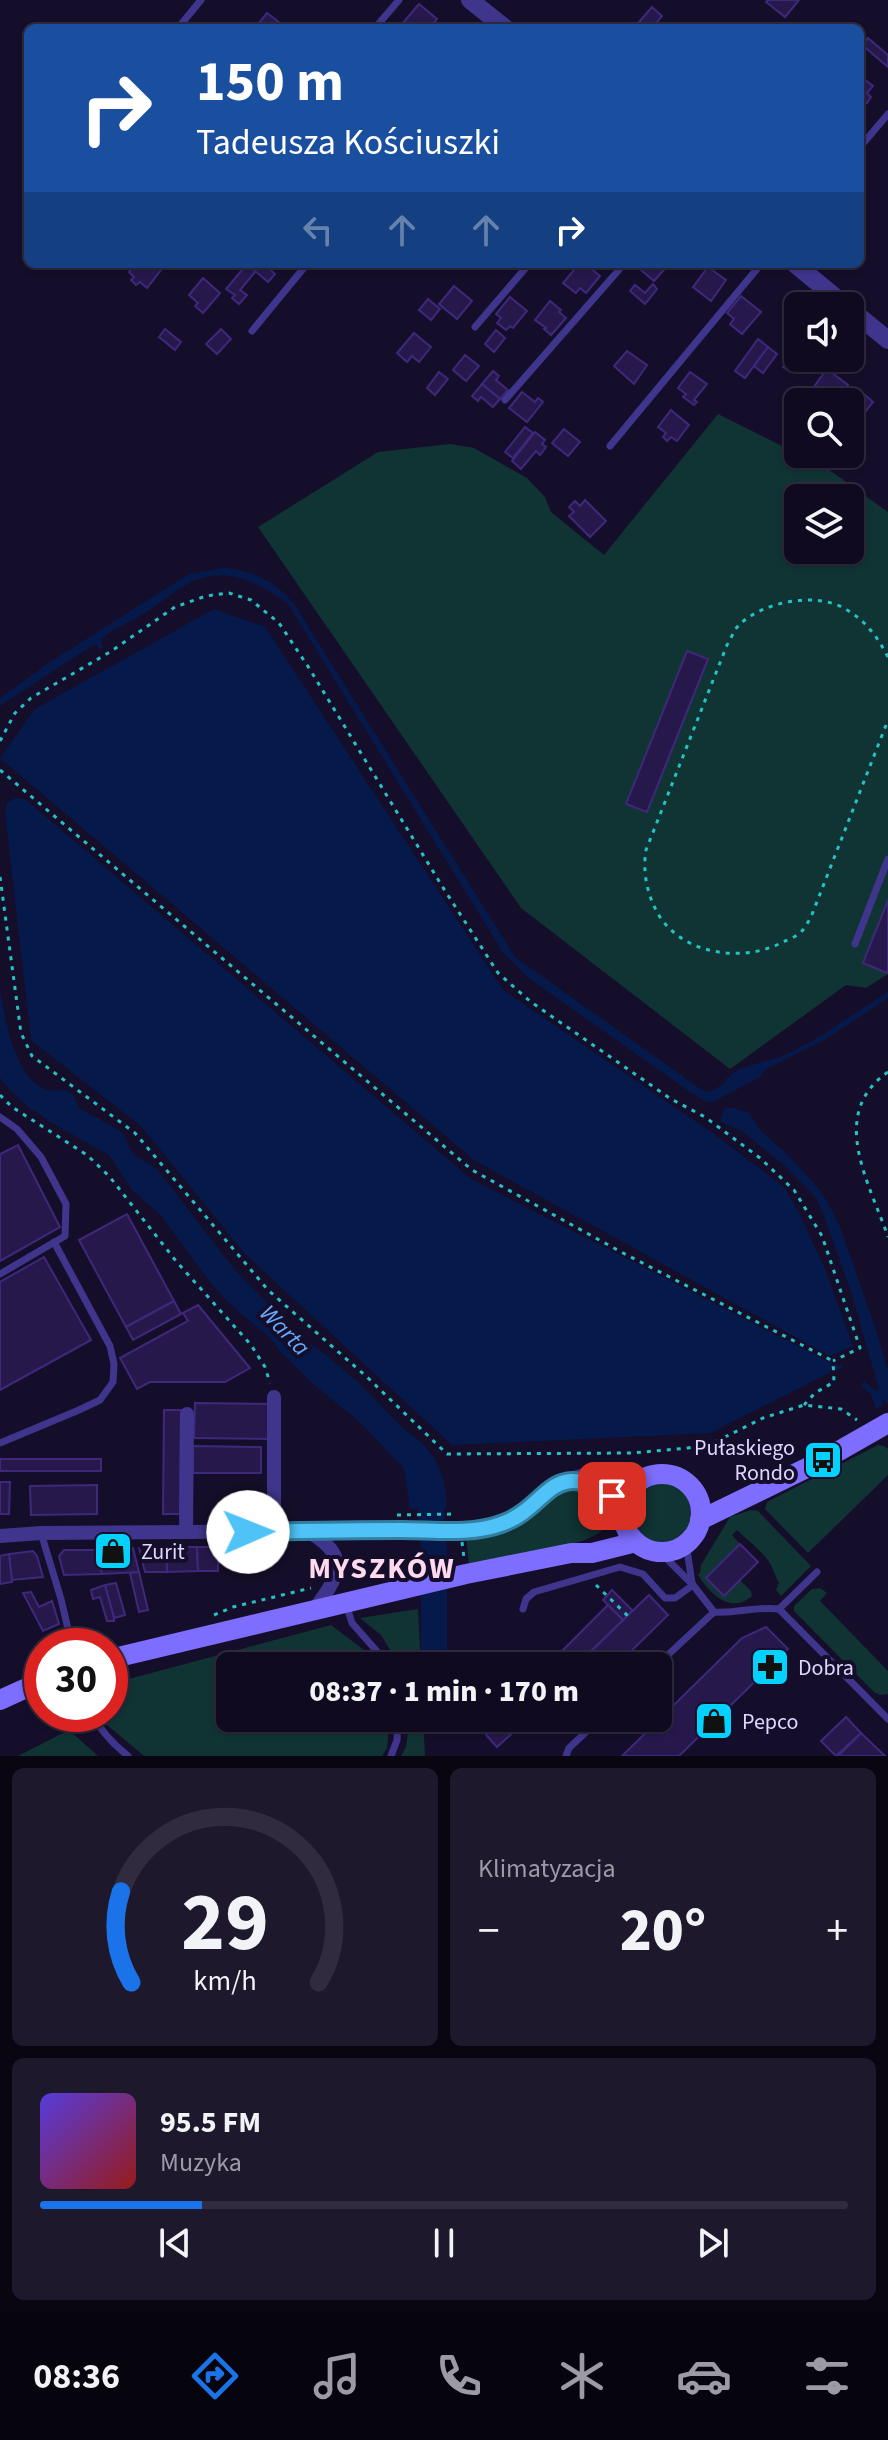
<!DOCTYPE html>
<html lang="pl">
<meta charset="utf-8">
<style>
body{margin:0;font-family:"Source Sans 3",sans-serif;background:#1e182d;color:#f1f3f6;height:100vh;display:flex;flex-direction:column;font-size:30px;white-space:nowrap}
*{box-sizing:border-box;margin:0}
p{font-size:26px;color:#9c9aa5}
.icon{flex:none;width:44px;height:44px;fill:none;stroke:currentColor;stroke-width:2;stroke-linecap:round;stroke-linejoin:round}
.map{position:relative;height:1756px;overflow:hidden}
.details{display:flex;flex-direction:column;gap:12px;padding:12px;background:#090612;flex:1}
.details>*{flex:none}
.hud{position:absolute;left:24px;top:24px;width:840px;height:244px;border-radius:12px;box-shadow:0 2px 6px #0004,0 0 0 2px #302b3e;background:#1a4fa0;color:#fff;overflow:hidden}
.tools{position:absolute;left:784px;top:292px;display:grid;gap:16px}
.tools a{display:grid;place-items:center;width:80px;height:80px;border-radius:12px;background:#100a20;box-shadow:0 2px 6px #0004,0 0 0 2px #302b3e;font-size:40px}
.speed{position:absolute;left:24px;top:1628px;display:flex;gap:16px;font-size:40px;font-weight:700;text-align:center}
.speed>*{display:grid;place-content:center;width:104px;height:104px;border-radius:50%;background:#100a20;box-shadow:0 2px 6px #0004,0 0 0 2px #302b3e;line-height:1}
.speed .limit{border:12px solid #d22;background:#fff;color:#111}
.pin{position:absolute;display:grid;place-items:center;width:68px;height:68px;color:#fff;margin:-34px;border-radius:16px;box-shadow:0 4px 12px #0006}
.me{position:absolute;width:88px;margin:-44px;rotate:89deg;stroke-linejoin:round;filter:drop-shadow(0 0 6px #0008)}
.turn{display:flex;align-items:center;gap:28px;height:168px;padding:0 40px;font-size:36px}
.turn .icon{width:104px;height:104px;stroke-width:2.5}
.turn b{display:block;font-size:56px;line-height:68px}
.lanes{display:flex;align-items:center;height:76px;padding:0 40px;background:#0003;justify-content:center;gap:40px;direction:ltr}
.lanes .off{opacity:.35}
.big{font-size:60px;font-weight:800;line-height:1.1}
.details .widget{flex:1;display:flex;flex-direction:column;justify-content:center;gap:12px;min-width:0;padding:0 28px;border-radius:12px;background:#1e182d}
.details .dial{align-items:center;gap:0}
.dial svg{height:208px;overflow:visible;fill:none;stroke:#302b3e;stroke-width:7;stroke-linecap:round;text-anchor:middle}
.dial text{fill:#f1f3f6;stroke:none}
.song{display:flex;align-items:center;gap:24px}
.cover{width:96px;height:96px;border-radius:12px;background:linear-gradient(135deg,hsl(250 70% 55%),hsl(0 70% 35%))}
.played{height:8px;border-radius:4px;background:linear-gradient(90deg,#1a73e8 20%,#302b3e 20%)}
.keys{display:flex;justify-content:space-around;direction:ltr}
.heat{display:flex;justify-content:space-between;align-items:center;font-size:44px;direction:ltr}
.details .tiles{flex:1;display:grid;gap:12px;grid-template-columns:1fr 1fr}
.widget:last-child{grid-column:span 2}
.trip{position:absolute;left:216px;top:1652px;width:456px;height:80px;border-radius:12px;background:#100a20;box-shadow:0 2px 6px #0004,0 0 0 2px #302b3e;font-weight:800;line-height:80px;text-align:center}
.dock{display:flex;height:128px;justify-content:space-around;align-items:center;background:#06040d;color:#9c9aa5}
.dock .icon{width:56px;height:56px}
.dock .current{color:#1a73e8}
.dock b{font-size:36px;color:#f1f3f6}
.map>svg:first-child{display:block}
.green{fill:#103334;fill-rule:evenodd}
.water{fill:#06194b}
.lines{fill:none;stroke-linecap:round;stroke-linejoin:round}
.stream{stroke:#06194b;stroke-width:4}
.river{stroke:#06194b;stroke-width:26}
.building{fill:#27184c;stroke:#3f287b;stroke-width:2}
.path{stroke:#25c2c5;stroke-width:3;stroke-dasharray:4 6;stroke-linecap:butt}
.service{stroke:#3f358d;stroke-width:7}
.minor{stroke:#3f358d;stroke-width:14}
.tertiary{stroke:#3f358d;stroke-width:18}
.secondary{stroke:#7d6eff;stroke-width:20}
.route-casing{stroke:#337fa1;stroke-width:20}
.route{stroke:#4fc3f7;stroke-width:14}
.labels{text-anchor:middle;stroke-width:8;stroke-linejoin:round;paint-order:stroke}
.poi-label{font-size:22px;fill:#ded7ff;stroke:#150e2a;text-anchor:start}
.water-label{font-size:24px;font-style:italic;fill:#65abff;stroke:#150e2a}
.district-label{font-size:30px;font-weight:bold;letter-spacing:2px;fill:#ffd9ee;stroke:#150e2a}
</style>
<div class="map">
<svg width="888" height="1756" viewBox="0 0 888 1756">
<rect width="100%" height="100%" fill="#150e2a"/>
<g class="green">
<path d="M718 414 828 469 888 512V974L866 988 846 985 730 1069 521 908 258 527 378 452 450 444 474 448 527 478 545 497 551 512 604 555ZM798 498H850V550H798Z"/>
<polygon points="878,1445 884,1446 888,1449 888,1475 808,1553 765,1509 767,1502"/>
<circle cx="662" cy="1513" r="29"/>
<path d="M568 1491C610 1489 635 1519 587 1539 574 1545 559 1547 544 1550 519 1554 494 1559 469 1564L466 1536C486 1534 503 1532 521 1521 537 1511 549 1495 568 1491Z"/>
<path d="M751 1510 758 1511 811 1566 781 1596 776 1590 779 1583C776 1577 774 1572 771 1565 763 1551 748 1541 737 1530L732 1535 740 1544 706 1578 740 1580 751 1591 752 1596C731 1615 709 1593 698 1575L700 1573 701 1565 730 1517Z"/>
<polygon points="820,1588 827,1593 820,1601 888,1671 888,1694 881,1695 875,1693 794,1611 794,1606 812,1589"/>
<polygon points="418,1609 421,1666 400,1666 381,1635 360,1618"/>
<polygon points="331,1625 368,1653 377,1666 230,1666 230,1718 390,1718 387,1748 382,1756 144,1756 107,1725 102,1714 110,1714 110,1684"/>
<polygon points="410,1718 423,1718 425,1756 401,1756 406,1747"/>
<polygon points="69,1730 98,1756 18,1756"/>
</g>
<g class="water">
<path d="M222 568C249 568 278 583 294 604L515 957 702 1090 709 1092 724 1084 726 1079 739 1069 783 1056 814 1040 888 992V998L826 1039 766 1069 760 1077 713 1102H706L690 1092 530 979 504 954 288 604C262 585 230 566 196 580 177 588 161 603 143 614 129 623 113 628 101 640L103 648 100 650 97 645H93L0 706V698L50 662 189 574Z"/>
<polygon points="214,609 265,627 503,990 714,1134 785,1188 800,1215 825,1269 853,1346 830,1356 474,1160 0,758 35,709"/>
<polygon points="15,798 25,799 471,1179 831,1363 831,1372 710,1433 452,1445 245,1254 142,1127 31,1040 5,812 7,803"/>
<path d="M0 992C7 1022 13 1078 48 1090 54 1091 61 1090 67 1090L74 1096 79 1108 122 1132 133 1154 157 1169 235 1270 303 1339 320 1350 358 1382 403 1428 423 1444 436 1461 444 1481 447 1508 410 1509 404 1469 361 1423 313 1384 280 1351 270 1338 227 1301 206 1277 161 1215 132 1190 109 1155 52 1123 28 1107 10 1090 0 1078Z"/>
<polygon points="731,1107 749,1113 760,1130 791,1158 818,1188 828,1203 840,1227 876,1330 888,1371 888,1404 882,1399 883,1406 876,1408 871,1394 861,1386 864,1381 875,1391 879,1389 851,1292 823,1213 815,1196 785,1166 742,1131 720,1122 724,1109"/>
<polygon points="442,1594 438,1606 441,1666 426,1666 423,1599"/>
</g>
<g class="lines">
<polyline class="stream" points="831,1367 841,1367"/>
<polyline class="river" points="423,1476 429,1482 434,1552 434,1666"/>
</g>
<g class="building">
<polygon points="768,0 799,0 785,17 766,2"/>
<polygon points="419,4 437,19 430,28 409,28 403,23"/>
<polygon points="652,7 662,16 652,28 634,28"/>
<polygon points="267,13 284,26 283,28 255,28"/>
<polygon points="868,38 888,55 888,67 862,45"/>
<polygon points="860,76 873,86 867,93 871,97 867,103 862,99 860,101"/>
<polygon points="136,264 153,264 161,270 147,288 140,282 136,285 131,280 134,277 129,272"/>
<polygon points="247,264 256,271 240,290 247,295 239,304 232,298 235,295 226,289"/>
<polygon points="247,264 264,264 275,274 268,282"/>
<polygon points="579,264 586,264 600,276 586,293 580,288 576,293 563,283"/>
<polygon points="634,264 669,264 654,281"/>
<polygon points="708,267 726,280 711,301 693,287"/>
<polygon points="203,278 220,293 203,313 195,306 198,303 189,295"/>
<polygon points="653,284 657,289 645,304 630,291 635,285 645,293"/>
<polygon points="454,286 472,301 457,319 439,304"/>
<polygon points="741,296 761,312 742,334 730,324 734,319 727,313"/>
<polygon points="510,297 527,311 513,328 510,326 506,330 497,323 501,318 496,314"/>
<polygon points="428,299 440,309 431,320 419,310"/>
<polygon points="550,301 561,310 559,312 566,318 551,335 544,329 546,328 535,320"/>
<polygon points="165,329 181,342 175,350 159,337"/>
<polygon points="221,329 231,339 217,354 206,344"/>
<polygon points="496,330 505,338 494,352 485,344"/>
<polygon points="414,333 431,347 419,362 412,356 407,362 397,353"/>
<polygon points="758,339 768,347 745,378 735,371"/>
<polygon points="798,344 799,358 789,371 783,367"/>
<polygon points="768,347 777,354 763,373 754,366"/>
<polygon points="627,351 647,365 634,384 614,366"/>
<polygon points="465,355 479,366 466,381 453,370"/>
<polygon points="827,369 848,385 834,402 822,402 810,392"/>
<polygon points="493,371 499,376 496,380 508,390 500,399 482,384"/>
<polygon points="439,372 448,379 435,395 427,388"/>
<polygon points="690,372 707,384 694,400 697,402 694,405 683,397 686,394 678,388"/>
<polygon points="482,384 500,399 493,407 481,397 478,401 472,396"/>
<polygon points="522,392 535,402 538,398 543,402 527,422 509,408"/>
<polygon points="851,392 861,399 864,394 873,402 853,427 850,425 850,402 843,402"/>
<polygon points="671,410 689,425 677,441 671,437 667,441 663,437 666,433 658,427"/>
<polygon points="525,427 533,433 513,458 505,452"/>
<polygon points="564,429 580,442 568,456 552,443"/>
<polygon points="535,432 545,440 542,444 546,447 540,455 536,451 521,469 512,461"/>
<polygon points="805,454 828,454 837,459 828,470 804,456"/>
<polygon points="585,500 606,521 590,537 569,516 574,512 569,507 575,501 580,506"/>
<polygon points="687,651 708,659 647,812 626,804"/>
<polygon points="888,900 888,970 887,973 863,963"/>
<polygon points="18,1145 60,1227 0,1261 0,1154"/>
<polygon points="127,1214 174,1301 126,1327 79,1240"/>
<polygon points="44,1257 91,1340 0,1390 0,1282"/>
<polygon points="174,1301 181,1314 133,1340 126,1327"/>
<polygon points="198,1305 250,1368 225,1382 150,1382 137,1389 120,1358 188,1321 183,1313"/>
<polygon points="195,1403 271,1404 270,1439 194,1438"/>
<polygon points="164,1410 181,1410 180,1514 163,1514"/>
<polygon points="193,1446 261,1447 261,1473 193,1473"/>
<rect x="0" y="1459" width="101" height="12"/>
<polygon points="0,1482 10,1482 9,1514 0,1514"/>
<polygon points="97,1485 97,1514 31,1515 30,1486"/>
<rect x="232" y="1501" width="27" height="15"/>
<polygon points="740,1544 758,1562 724,1596 706,1578"/>
<polygon points="166,1547 197,1547 198,1571 167,1572"/>
<polygon points="166,1547 167,1572 145,1572 139,1548"/>
<polygon points="197,1547 218,1547 218,1571 198,1571"/>
<polygon points="133,1548 139,1572 102,1574 95,1550"/>
<polygon points="64,1550 95,1550 102,1574 64,1575 59,1556"/>
<polygon points="33,1551 37,1556 43,1577 12,1580 9,1554"/>
<polygon points="9,1554 12,1582 0,1584 0,1556"/>
<polygon points="139,1572 148,1610 139,1612 130,1573"/>
<polygon points="116,1583 125,1615 114,1618 105,1585"/>
<polygon points="105,1585 114,1618 114,1621 107,1621 100,1597 93,1599 91,1590"/>
<polygon points="612,1590 633,1611 623,1620 603,1600"/>
<polygon points="31,1592 39,1607 52,1601 59,1624 43,1631 23,1593"/>
<polygon points="649,1595 668,1615 616,1666 602,1666 589,1653"/>
<polygon points="608,1605 623,1620 589,1653 602,1666 547,1666"/>
<polygon points="766,1627 788,1649 679,1756 622,1756 742,1638"/>
<polygon points="846,1717 861,1733 836,1756 821,1741"/>
<polygon points="505,1718 509,1718 518,1728 497,1747 486,1735"/>
<polygon points="861,1733 885,1756 838,1756"/>
</g>
<g class="lines">
<g class="path">
<path d="M888 657C878 638 866 621 847 610 818 591 765 601 740 624 734 629 731 639 727 645L646 850C642 873 648 900 662 920 690 957 747 962 785 941 790 939 797 936 801 932 805 928 808 922 811 917L888 720"/>
<polyline points="0,741 15,713 31,698 110,652 175,607 206,596 229,593 251,600 279,623 309,668 442,886 498,973 531,1002 671,1099 705,1117 760,1158 794,1190 822,1236 860,1348 833,1361"/>
<polyline points="0,770 472,1170 623,1253 833,1361"/>
<polyline points="0,877 21,1033 32,1056 135,1133 268,1290 368,1378 447,1454 632,1453 688,1448 715,1442 763,1418 804,1405 841,1409 857,1420"/>
<path d="M888 1072C827 1114 870 1184 888 1237"/>
<polyline points="0,1095 12,1107 87,1155 109,1176 176,1261 251,1345 265,1367 270,1383"/>
<polyline points="804,1405 815,1393 834,1382 833,1361"/>
<polyline points="397,1515 457,1514"/>
<polyline points="462,1542 464,1558"/>
<polyline points="596,1585 628,1616"/>
<polyline points="214,1615 233,1607 311,1588"/>
</g>
<g class="service">
<polyline points="178,28 201,0"/>
<polyline points="375,28 399,0"/>
<polyline points="860,147 888,114"/>
<polyline points="475,327 529,264"/>
<polyline points="252,331 307,264"/>
<polyline points="505,400 624,264"/>
<polyline points="610,446 761,264"/>
<polyline points="855,944 888,859"/>
<polyline points="0,1117 17,1129 41,1157 66,1204 65,1236 0,1274"/>
<polyline points="0,1443 79,1410 100,1400 113,1382 114,1364 110,1346 54,1242"/>
<polyline points="41,1533 61,1599 72,1646"/>
<polyline points="686,1543 692,1583"/>
<path d="M660 1552 693 1585 714 1612C736 1614 756 1606 779 1609L888 1719"/>
<polyline points="346,1604 352,1623 381,1656 386,1666"/>
<polyline points="523,1609 526,1599 534,1592 620,1567 643,1574 665,1598 675,1598 693,1585"/>
<polyline points="779,1609 817,1572"/>
<polyline points="656,1666 714,1612"/>
<path d="M92 1714C101 1732 113 1744 128 1756"/>
<polyline points="391,1756 397,1740 398,1718"/>
<polyline points="566,1756 569,1748 601,1718"/>
</g>
<g class="minor">
<polyline points="574,1480 602,1489 624,1504"/>
<polyline points="274,1531 274,1397"/>
<path d="M307 1531C352 1556 339 1576 314 1610"/>
<polyline points="186,1532 187,1414"/>
<polyline points="0,1536 41,1533 461,1530 501,1524 524,1511 559,1483 584,1475 638,1483"/>
</g>
<g class="tertiary">
<polyline points="470,0 505,28"/>
<polyline points="795,264 846,306"/>
<polyline points="850,309 888,340"/>
</g>
<g class="secondary">
<circle cx="662" cy="1513" r="39"/>
<polyline points="700,1520 823,1460 888,1423"/>
<polyline points="110,1659 466,1574 571,1553 592,1553 636,1542"/>
<polyline points="0,1700 42,1681"/>
</g>
</g>
<g class="lines">
<g class="route-casing">
<path id="route" d="M248 1532C300 1531 351 1530 402 1530 434 1530 471 1535 501 1524 550 1507 549 1456 612 1496"/>
</g>
<use href="#route" class="route"/>
</g>
<defs>
<g id="bus-square" transform="scale(2)"><rect x="-9" y="-9" width="18" height="18" rx="4" fill="#03d2ff" stroke="#150e2a"/><path d="M-5-6H5V4H4V6H2V4H-2V6H-4V4H-5ZM-3.5-4V0h7V-4ZM-3.5 1.2v1.5H-2V1.2ZM2 1.2v1.5H3.5V1.2Z" fill="#111"/></g>
<g id="shop-square" transform="scale(2)"><rect x="-9" y="-9" width="18" height="18" rx="4" fill="#03d2ff" stroke="#150e2a"/><path d="M-5-2.5h2.3a2.7 3.5 0 0 1 5.4 0H5L5.5 6h-11ZM-1.5-2.5h3a1.5 2.3 0 0 0-3 0Z" fill="#111"/></g>
<g id="pharmacy-square" transform="scale(2)"><rect x="-9" y="-9" width="18" height="18" rx="4" fill="#03d2ff" stroke="#150e2a"/><path d="M-2-6h4v4h4v4h-4v4h-4v-4h-4v-4h4Z" fill="#111"/></g>
</defs>
<g fill-rule="evenodd">
<use href="#bus-square" x="823" y="1460"/>
<use href="#shop-square" x="113" y="1551"/>
<use href="#pharmacy-square" x="770" y="1667"/>
<use href="#shop-square" x="714" y="1721"/>
</g>
<g class="labels">
<g class="poi-label">
<text x="795" y="1455" text-anchor="end">Pułaskiego<tspan x="795" dy="25">Rondo</tspan></text>
<text x="141" y="1559">Zurit</text>
<text x="798" y="1675">Dobra</text>
<text x="742" y="1729">Pepco</text>
</g>
<g class="water-label">
<text transform="translate(285 1330) rotate(46)" y="8">Warta</text>
</g>
<g class="district-label">
<text x="382" y="1578">MYSZKÓW</text>
</g>
</g>
</svg>
<div class="tools">
<a><svg class="icon" aria-label="sound" viewBox="0 0 24 24"><path d="M4 9h4l5-4v14l-5-4H4zM17 9q2 3 0 6"/></svg></a>
<a><svg class="icon" aria-label="search" viewBox="0 0 24 24"><circle cx="10" cy="10" r="6"/><path d="M15 15l6 6"/></svg></a>
<a><svg class="icon" aria-label="layers" viewBox="0 0 24 24"><path d="M12 4l9 5-9 5-9-5zM3 14l9 5 9-5"/></svg></a>
</div>
<div class="speed"><div class="limit">30</div></div>
<div class="pin" style="left:612px;top:1496px;background:#d93025"><svg class="icon" aria-label="arrive" viewBox="0 0 24 24"><path d="M6 21V4h12l-3 4 3 4H6"/></svg></div>
<svg class="me" style="left:248px;top:1532px" viewBox="-20 -20 40 40"><circle r="19" fill="#fff"/><path d="M0-13L10 11 0 6-10 11z" fill="#4fc3f7"/></svg>
<div class="trip">08:37 · 1 min · 170 m</div>
<div class="hud">
<div class="turn"><svg class="icon" aria-label="right" viewBox="0 0 24 24"><path d="M7 20v-9h11M14 6l5 5-5 5"/></svg><div><b>150 m</b>Tadeusza Kościuszki</div></div>
<div class="lanes"><svg class="icon off" aria-label="left" viewBox="0 0 24 24"><path d="M17 20v-9H6M10 6l-5 5 5 5"/></svg><svg class="icon off" aria-label="ahead" viewBox="0 0 24 24"><path d="M12 20V5M6 11l6-6 6 6"/></svg><svg class="icon off" aria-label="ahead" viewBox="0 0 24 24"><path d="M12 20V5M6 11l6-6 6 6"/></svg><svg class="icon" aria-label="right" viewBox="0 0 24 24"><path d="M7 20v-9h11M14 6l5 5-5 5"/></svg></div>
</div>
</div>
<section class="details">
<div class="tiles">
<div class="widget dial"><svg viewBox="0 0 100 80">
<path d="M14 69A42 42 0 1 1 86 69"/>
<path d="M14 69A42 42 0 0 1 10 34" stroke="#1a73e8"/>
<text x="50" y="56" font-size="32" font-weight="700">29</text>
<text x="50" y="72" font-size="11">km/h</text>
</svg></div>
<div class="widget"><p>Klimatyzacja</p>
<div class="heat"><a>−</a><b class="big">20°</b><a>+</a></div>
</div>
<div class="widget">
<div class="song"><i class="cover"></i><div><b>95.5 FM</b><p>Muzyka</p></div></div>
<div class="played"></div>
<div class="keys"><svg class="icon" aria-label="previous" viewBox="0 0 24 24"><path d="M18 5L8 12l10 7zM5 5v14"/></svg><svg class="icon" aria-label="pause" viewBox="0 0 24 24"><path d="M8 5v14M16 5v14"/></svg><svg class="icon" aria-label="next" viewBox="0 0 24 24"><path d="M6 5l10 7-10 7zM19 5v14"/></svg></div>
</div>
</div>
</section>
<nav class="dock">
<b>08:36</b>
<svg class="icon current" aria-label="directions" viewBox="0 0 24 24"><path d="M12 3l9 9-9 9-9-9zM9 14v-3h6M13 9l2 2-2 2"/></svg>
<svg class="icon" aria-label="music" viewBox="0 0 24 24"><path d="M9 18V5l10-2v13"/><circle cx="6" cy="18" r="3"/><circle cx="16" cy="16" r="3"/></svg>
<svg class="icon" aria-label="phone" viewBox="0 0 24 24"><path d="M5 4h4l2 5-3 2q2 4 5 5l2-3 5 2v4C11 20 4 13 5 4z"/></svg>
<svg class="icon" aria-label="climate" viewBox="0 0 24 24"><path d="M12 3v18M4 7l16 10M4 17L20 7"/></svg>
<svg class="icon" aria-label="car" viewBox="0 0 24 24"><path d="M5 17H2v-5l4-1 3-4h7l3 4 3 1v5h-3M9 17h6M6 11h13"/><circle cx="7" cy="17" r="2"/><circle cx="17" cy="17" r="2"/></svg>
<svg class="icon" aria-label="filters" viewBox="0 0 24 24"><path d="M4 7h16M4 17h16"/><circle cx="9" cy="7" r="2"/><circle cx="15" cy="17" r="2"/></svg>
</nav>
